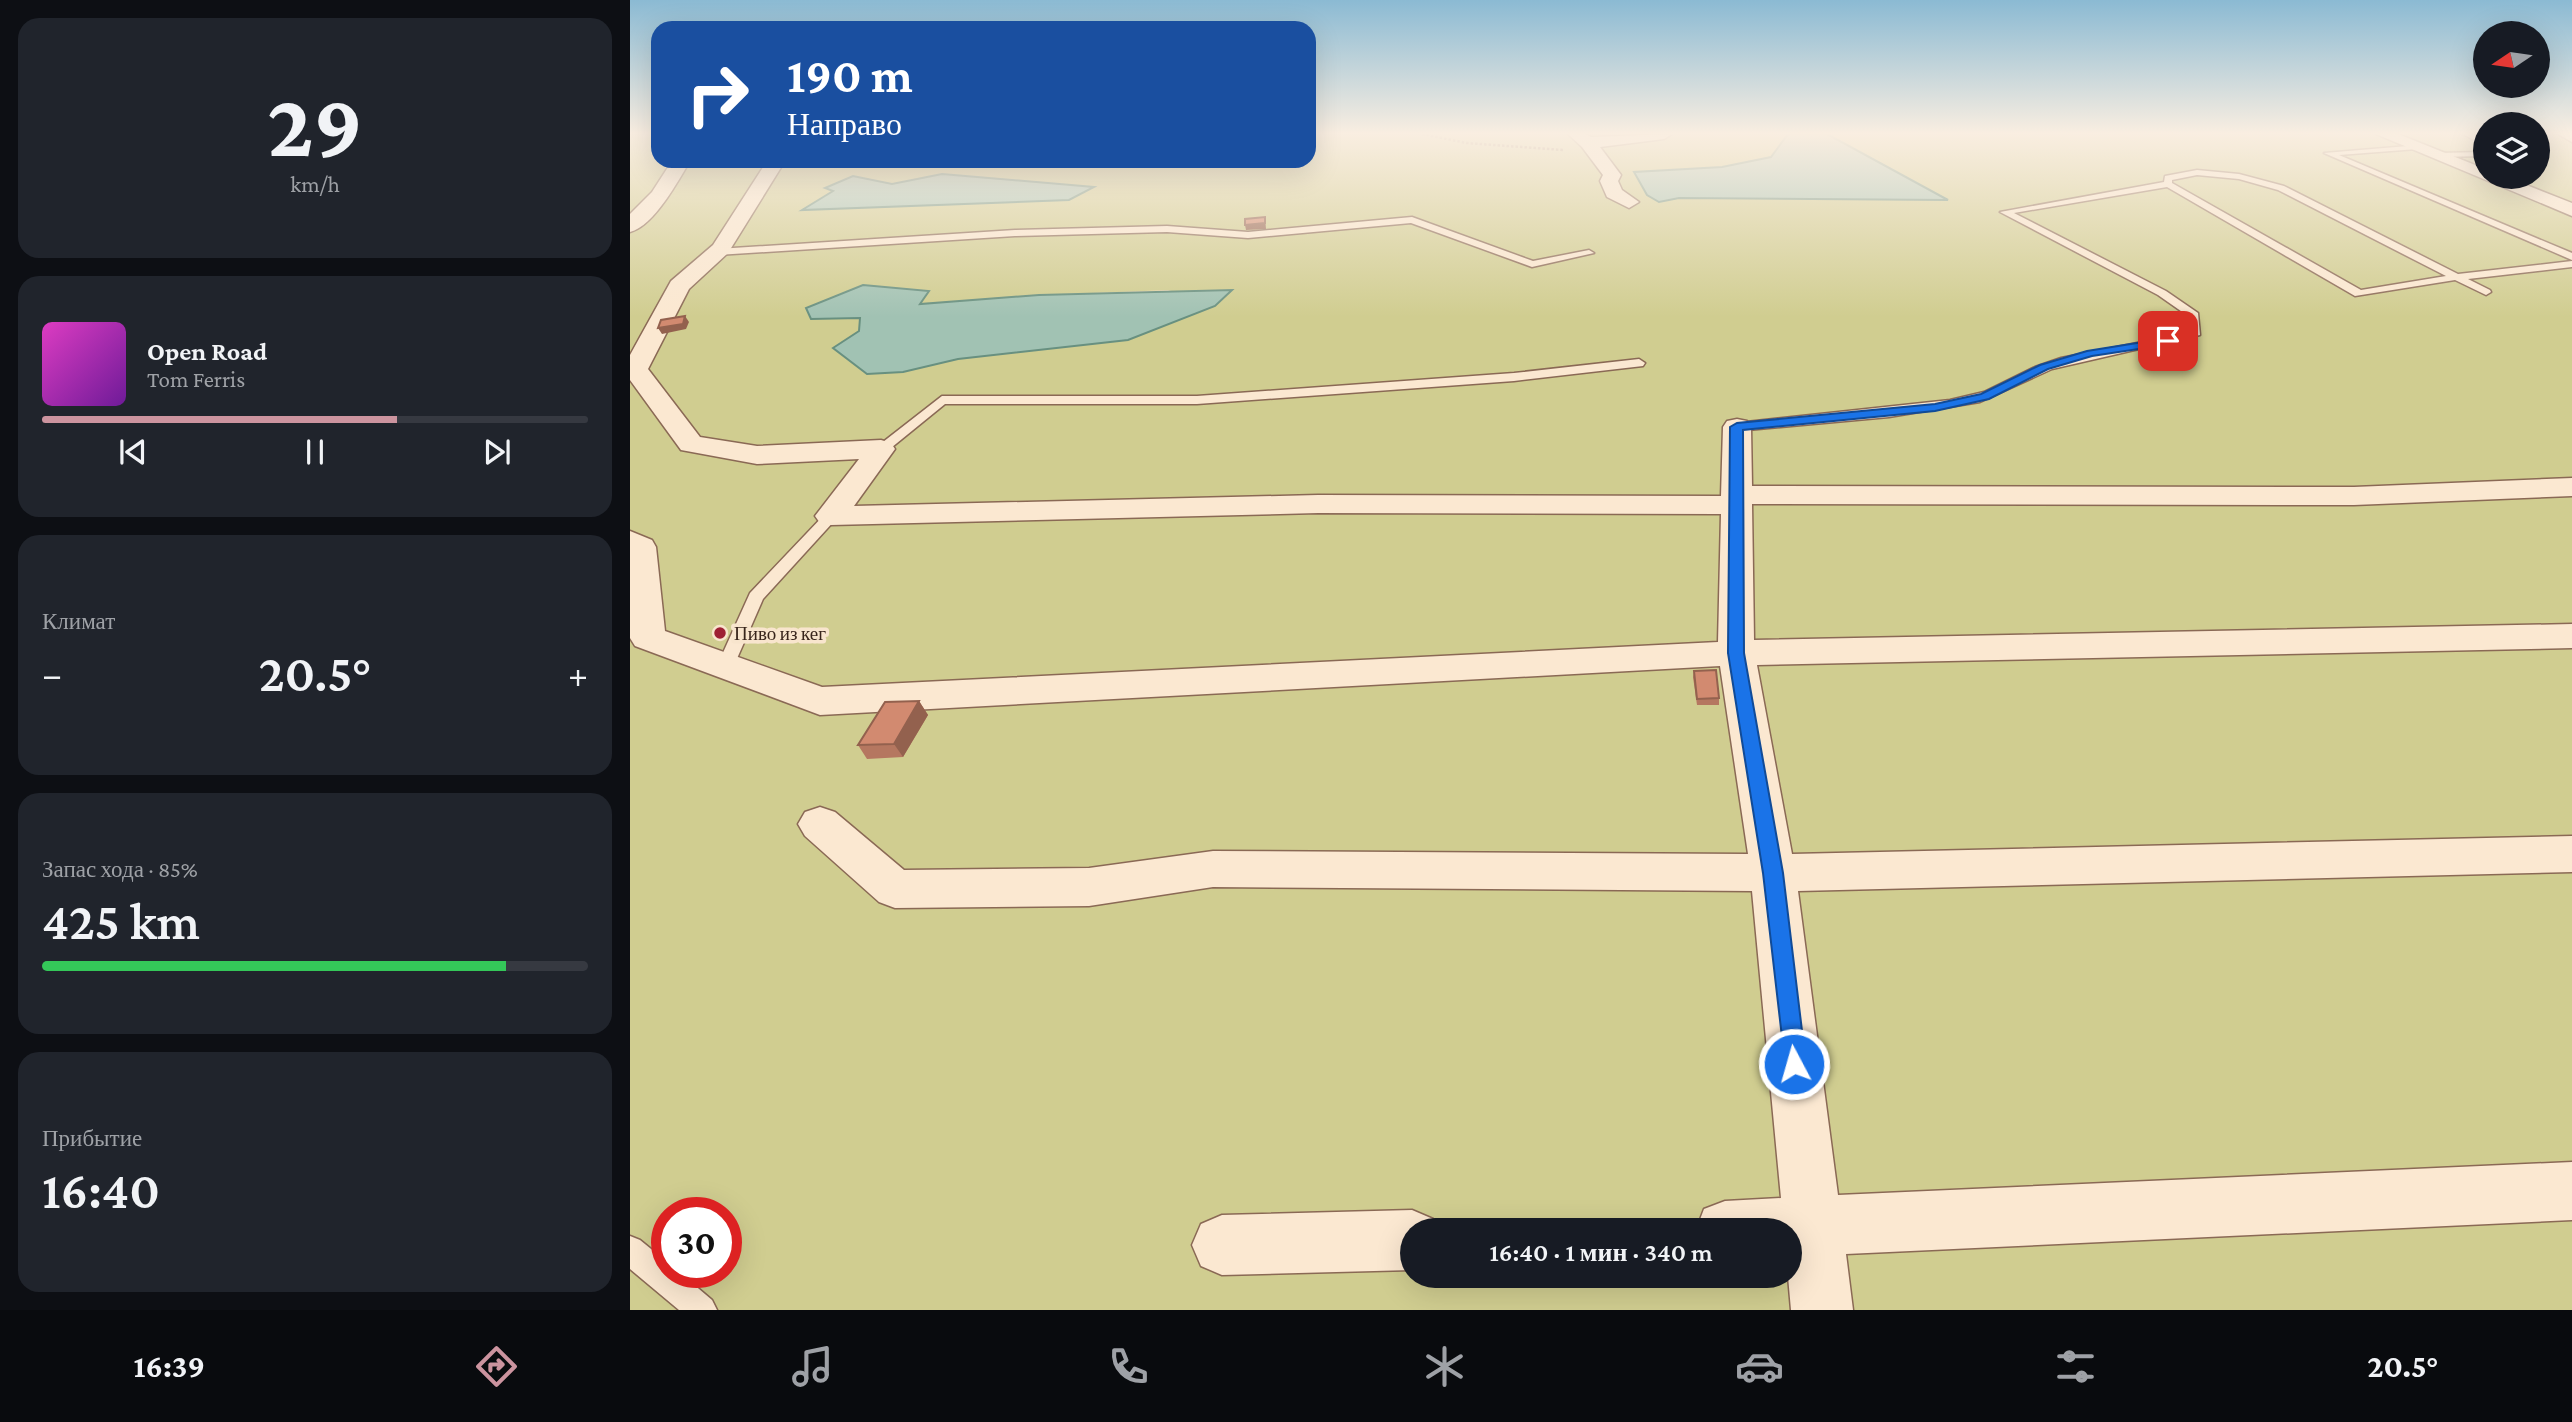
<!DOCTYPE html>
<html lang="ru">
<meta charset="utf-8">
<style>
body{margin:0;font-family:"Crimson Pro",serif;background:#20242c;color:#f1f3f6;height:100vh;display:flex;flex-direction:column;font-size:26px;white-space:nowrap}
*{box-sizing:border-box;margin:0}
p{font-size:23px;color:#9ea1a6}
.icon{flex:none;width:38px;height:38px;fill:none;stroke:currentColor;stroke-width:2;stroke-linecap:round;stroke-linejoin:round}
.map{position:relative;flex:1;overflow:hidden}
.side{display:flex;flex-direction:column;gap:18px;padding:18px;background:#0d0f14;width:630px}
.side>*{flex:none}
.hud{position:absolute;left:21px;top:21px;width:665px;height:147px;border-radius:21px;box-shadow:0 7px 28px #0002;background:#1a4fa0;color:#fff;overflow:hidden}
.needle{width:46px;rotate:257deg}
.fabs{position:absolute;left:1843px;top:21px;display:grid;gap:14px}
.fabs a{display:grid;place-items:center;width:77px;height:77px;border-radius:50%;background:#171b24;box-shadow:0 7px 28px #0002;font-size:35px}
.speed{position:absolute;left:21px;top:1197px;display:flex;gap:14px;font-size:35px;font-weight:700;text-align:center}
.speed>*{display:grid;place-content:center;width:91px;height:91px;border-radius:50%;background:#171b24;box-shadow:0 7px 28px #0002;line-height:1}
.speed .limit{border:10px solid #d22;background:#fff;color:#111}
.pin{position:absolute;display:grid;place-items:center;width:60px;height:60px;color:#fff;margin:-30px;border-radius:14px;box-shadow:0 4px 10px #0006}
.me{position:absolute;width:77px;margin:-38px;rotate:354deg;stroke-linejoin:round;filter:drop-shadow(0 0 5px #0008)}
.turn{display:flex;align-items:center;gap:24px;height:147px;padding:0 21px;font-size:32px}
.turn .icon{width:91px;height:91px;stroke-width:2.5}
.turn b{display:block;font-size:49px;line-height:60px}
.big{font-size:52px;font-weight:600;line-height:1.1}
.side .tile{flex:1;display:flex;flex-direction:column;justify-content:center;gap:10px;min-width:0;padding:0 24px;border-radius:21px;background:#20242c}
.side .dial{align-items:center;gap:0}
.dial b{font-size:91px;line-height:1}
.song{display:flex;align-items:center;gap:21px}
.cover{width:84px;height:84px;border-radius:10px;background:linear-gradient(135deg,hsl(310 70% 55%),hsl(280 70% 35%))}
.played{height:7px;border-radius:4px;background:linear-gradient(90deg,#cc949f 65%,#363941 65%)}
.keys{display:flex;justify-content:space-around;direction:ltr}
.heat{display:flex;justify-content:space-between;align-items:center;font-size:38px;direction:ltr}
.charge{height:10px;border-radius:5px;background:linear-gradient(90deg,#34c759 85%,#363941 0)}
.trip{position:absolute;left:770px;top:1218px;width:402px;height:70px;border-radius:35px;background:#171b24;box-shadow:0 7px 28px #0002;font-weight:600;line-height:70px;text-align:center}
.tab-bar{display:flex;height:112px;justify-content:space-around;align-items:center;background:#090b0e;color:#9ea1a6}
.tab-bar .icon{width:49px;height:49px}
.tab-bar .active{color:#cc949f}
.tab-bar b{font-size:32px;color:#f1f3f6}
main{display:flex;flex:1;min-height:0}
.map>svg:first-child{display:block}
.green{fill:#d0cd90;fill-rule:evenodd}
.water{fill:#a1c2b3;stroke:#689080;stroke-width:2}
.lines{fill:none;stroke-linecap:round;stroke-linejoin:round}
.service-casing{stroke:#8a6955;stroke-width:3}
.minor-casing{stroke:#8a6955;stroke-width:3}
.path{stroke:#8a6955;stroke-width:2.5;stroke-dasharray:2.5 2;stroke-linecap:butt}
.service{fill:#fbe8d1;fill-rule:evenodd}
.minor{fill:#fbe8d1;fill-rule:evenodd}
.wall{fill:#b57760}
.shaded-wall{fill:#93614e}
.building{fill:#d28a70;stroke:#93614e;stroke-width:2}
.route{fill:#1a73e8;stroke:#114b97;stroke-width:2}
.poi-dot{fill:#9e2034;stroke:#f8e5cd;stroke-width:2.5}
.labels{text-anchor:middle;stroke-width:7;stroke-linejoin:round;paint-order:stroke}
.poi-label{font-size:19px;fill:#38251b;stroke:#f8e5cd;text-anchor:start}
</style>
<main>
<section class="side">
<div class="tile dial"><b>29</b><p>km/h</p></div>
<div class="tile">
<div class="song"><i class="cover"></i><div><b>Open Road</b><p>Tom Ferris</p></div></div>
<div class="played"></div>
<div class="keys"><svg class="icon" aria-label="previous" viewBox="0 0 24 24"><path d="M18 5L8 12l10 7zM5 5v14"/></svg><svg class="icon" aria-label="pause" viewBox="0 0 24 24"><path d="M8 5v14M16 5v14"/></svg><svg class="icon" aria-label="next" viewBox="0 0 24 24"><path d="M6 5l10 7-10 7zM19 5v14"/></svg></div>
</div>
<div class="tile"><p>Климат</p>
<div class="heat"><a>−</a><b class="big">20.5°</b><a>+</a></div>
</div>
<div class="tile"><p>Запас хода · 85%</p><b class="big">425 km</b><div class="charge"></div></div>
<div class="tile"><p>Прибытие</p><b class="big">16:40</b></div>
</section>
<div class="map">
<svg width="1942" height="1310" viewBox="0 0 1942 1310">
<rect width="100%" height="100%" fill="#f1dabd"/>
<path class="green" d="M0 134H28V161H679V134H1158L1142 157 1092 167 1029 202 1049 198 1317 200 1197 134H1855V177H1908V134H1942V1310H0ZM312 174 209 208 173 210 204 191 196 189 223 176 262 184ZM541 290 328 359 273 372 204 348 229 331 230 318 181 319 298 291 289 304 409 295ZM37 1213H96V1272H37ZM782 1230H1160V1276H782Z"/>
<g class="water">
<polygon points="1158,134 1197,134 1318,200 1049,198 1029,202 1017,195 1004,172 1092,167 1141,157"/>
<polygon points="312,174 464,187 439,200 172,210 203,191 195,188 223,176 262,184"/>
<polygon points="233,285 299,291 290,304 409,295 602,290 585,306 498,340 328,359 273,372 237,374 203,348 229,331 230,318 181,319 176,308"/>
</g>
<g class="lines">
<g class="service-casing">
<g id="service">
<polygon points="1833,134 1842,134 1855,141 1855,146"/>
<polygon points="1790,145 1787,149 1709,155 1942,253 1942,260 1694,153"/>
<polygon points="1855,152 1855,156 1807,157 1803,155 1807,153"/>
<path d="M1567 170 1609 174 1654 186 1828 274 1942 261V267L1838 279 1860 290 1861 292 1856 295 1825 280 1725 296 1537 187 1384 213 1536 291 1568 313 1570 335 1422 369 1350 402 1259 417 1107 431 1100 427 1107 423 1320 400 1354 392 1405 367 1431 358 1558 333V316L1528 295 1370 212 1534 182 1535 176ZM1567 175 1609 179 1648 190 1816 276 1731 290 1542 183V180Z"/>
<polygon points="782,217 903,261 959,250 964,253 902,267 781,223 618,238 537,232 385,236 87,255 82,252 87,249 385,230 537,226 618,232"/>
<polygon points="1009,359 1015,363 1013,366 884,381 567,404 315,404 256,452 246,452 244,449 312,396 567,396 884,373"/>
<polygon points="201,512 208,516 206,519 133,599 102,670 90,670 87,666 120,593 196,513"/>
<polygon points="0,1236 10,1240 37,1262 37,1272 49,1272 82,1300 87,1310 49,1310 0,1269"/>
</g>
</g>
<g class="minor-casing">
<g id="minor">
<polygon points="938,134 956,134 961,137 1042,134 1034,139 970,147 991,175 988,181 992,190 1009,202 999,208 977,197 970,181 973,175 952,147"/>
<polygon points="1746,134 1768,134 1855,169 1855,177 1876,177 1942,203 1942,216"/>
<polygon points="1928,134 1942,134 1942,142"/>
<path d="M42 161H60C48 181 24 226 0 232V214L22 192Z"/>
<polygon points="137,161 155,161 98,253 59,289 18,369 70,437 127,446 251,440 261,443 265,449 224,506 688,495 1091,496 1093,427 1097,421 1107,419 1117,421 1121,427 1122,486 1724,487 1942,478 1942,496 1724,505 1122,504 1124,640 1942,624 1942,648 1127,665 1162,854 1942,836 1942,872 1168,891 1208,1195 1942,1162 1942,1220 1216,1254 1223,1310 1161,1310 1158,1276 1160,1230 1066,1230 1074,1209 1095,1201 1151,1198 1122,891 583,887 459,906 265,908 249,902 175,836 168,824 175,812 190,807 205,812 274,870 459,868 583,851 1118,854 1090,666 190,715 5,646 0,638 0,531 22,540 26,547 35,631 192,687 1088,642 1091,514 688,513 201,525 190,523 185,516 229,459 127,464 51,450 0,380 0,355 41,281 83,245"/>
<polygon points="782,1210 803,1219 808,1230 782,1230 782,1270 592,1275 571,1266 562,1245 571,1224 592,1215"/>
</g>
</g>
<polyline class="path" points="792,134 837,143 933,150"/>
<use href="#service" class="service"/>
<use href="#minor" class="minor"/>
</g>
<g class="wall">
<polygon points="1064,671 1089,698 1089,705 1067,705 1063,677"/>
<polygon points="289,701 298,715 273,757 237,759 228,745"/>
</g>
<g class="shaded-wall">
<polygon points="635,217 636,229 616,230 615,225"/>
<polygon points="55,316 59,322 56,329 32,334 28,328"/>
<polygon points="289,701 298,715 273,757 264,744"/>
</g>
<g class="building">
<polygon points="635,217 635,223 615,225 615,219"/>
<polygon points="55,316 53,324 28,328 31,320"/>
<polygon points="1086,670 1089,698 1067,699 1064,671"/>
<polygon points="289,701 264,744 228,745 255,702"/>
</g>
<linearGradient id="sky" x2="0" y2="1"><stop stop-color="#8bbad3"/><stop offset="0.42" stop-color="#f9eee1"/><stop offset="1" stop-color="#f9eee1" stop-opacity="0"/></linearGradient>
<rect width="1942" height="317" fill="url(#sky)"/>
<polygon class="route" points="1538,338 1542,339 1542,344 1462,356 1418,369 1359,399 1305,411 1113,430 1114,653 1153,873 1176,1064 1172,1072 1164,1075 1156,1072 1133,873 1098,653 1100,427 1107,423 1305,404 1351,394 1410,365 1457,351"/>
<circle class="poi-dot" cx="90" cy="633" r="7"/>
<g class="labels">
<g class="poi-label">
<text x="104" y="640">Пиво из кег</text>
</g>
</g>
</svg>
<div class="fabs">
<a><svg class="needle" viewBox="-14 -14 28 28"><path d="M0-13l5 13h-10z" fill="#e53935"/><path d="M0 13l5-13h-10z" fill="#9ea1a6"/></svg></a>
<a><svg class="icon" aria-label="layers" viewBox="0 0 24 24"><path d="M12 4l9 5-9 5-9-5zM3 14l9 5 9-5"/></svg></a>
</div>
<div class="speed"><div class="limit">30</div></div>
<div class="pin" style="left:1538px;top:341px;background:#d93025"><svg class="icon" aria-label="arrive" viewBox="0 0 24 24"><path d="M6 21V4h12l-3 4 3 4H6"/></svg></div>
<svg class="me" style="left:1164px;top:1064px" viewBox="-20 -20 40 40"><circle r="17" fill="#1a73e8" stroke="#fff" stroke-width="3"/><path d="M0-11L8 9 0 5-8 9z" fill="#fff"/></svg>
<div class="trip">16:40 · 1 мин · 340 m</div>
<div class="hud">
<div class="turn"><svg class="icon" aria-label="right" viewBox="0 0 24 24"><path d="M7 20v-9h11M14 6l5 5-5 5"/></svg><div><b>190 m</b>Направо</div></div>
</div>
</div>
</main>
<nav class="tab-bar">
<b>16:39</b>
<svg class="icon active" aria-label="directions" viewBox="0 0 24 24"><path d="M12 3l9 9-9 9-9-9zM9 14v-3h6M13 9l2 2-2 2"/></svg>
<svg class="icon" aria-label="music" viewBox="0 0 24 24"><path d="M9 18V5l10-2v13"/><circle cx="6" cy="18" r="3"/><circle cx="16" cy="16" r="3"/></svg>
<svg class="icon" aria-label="phone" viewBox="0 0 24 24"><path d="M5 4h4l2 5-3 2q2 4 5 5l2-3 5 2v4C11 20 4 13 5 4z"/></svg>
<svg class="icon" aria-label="climate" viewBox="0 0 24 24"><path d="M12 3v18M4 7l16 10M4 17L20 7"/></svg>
<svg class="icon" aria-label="car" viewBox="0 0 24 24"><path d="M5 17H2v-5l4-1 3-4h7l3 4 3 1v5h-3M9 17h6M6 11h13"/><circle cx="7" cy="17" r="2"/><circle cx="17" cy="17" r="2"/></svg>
<svg class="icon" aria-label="filters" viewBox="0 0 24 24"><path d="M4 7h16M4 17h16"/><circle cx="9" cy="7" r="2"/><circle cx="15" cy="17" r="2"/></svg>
<b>20.5°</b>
</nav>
